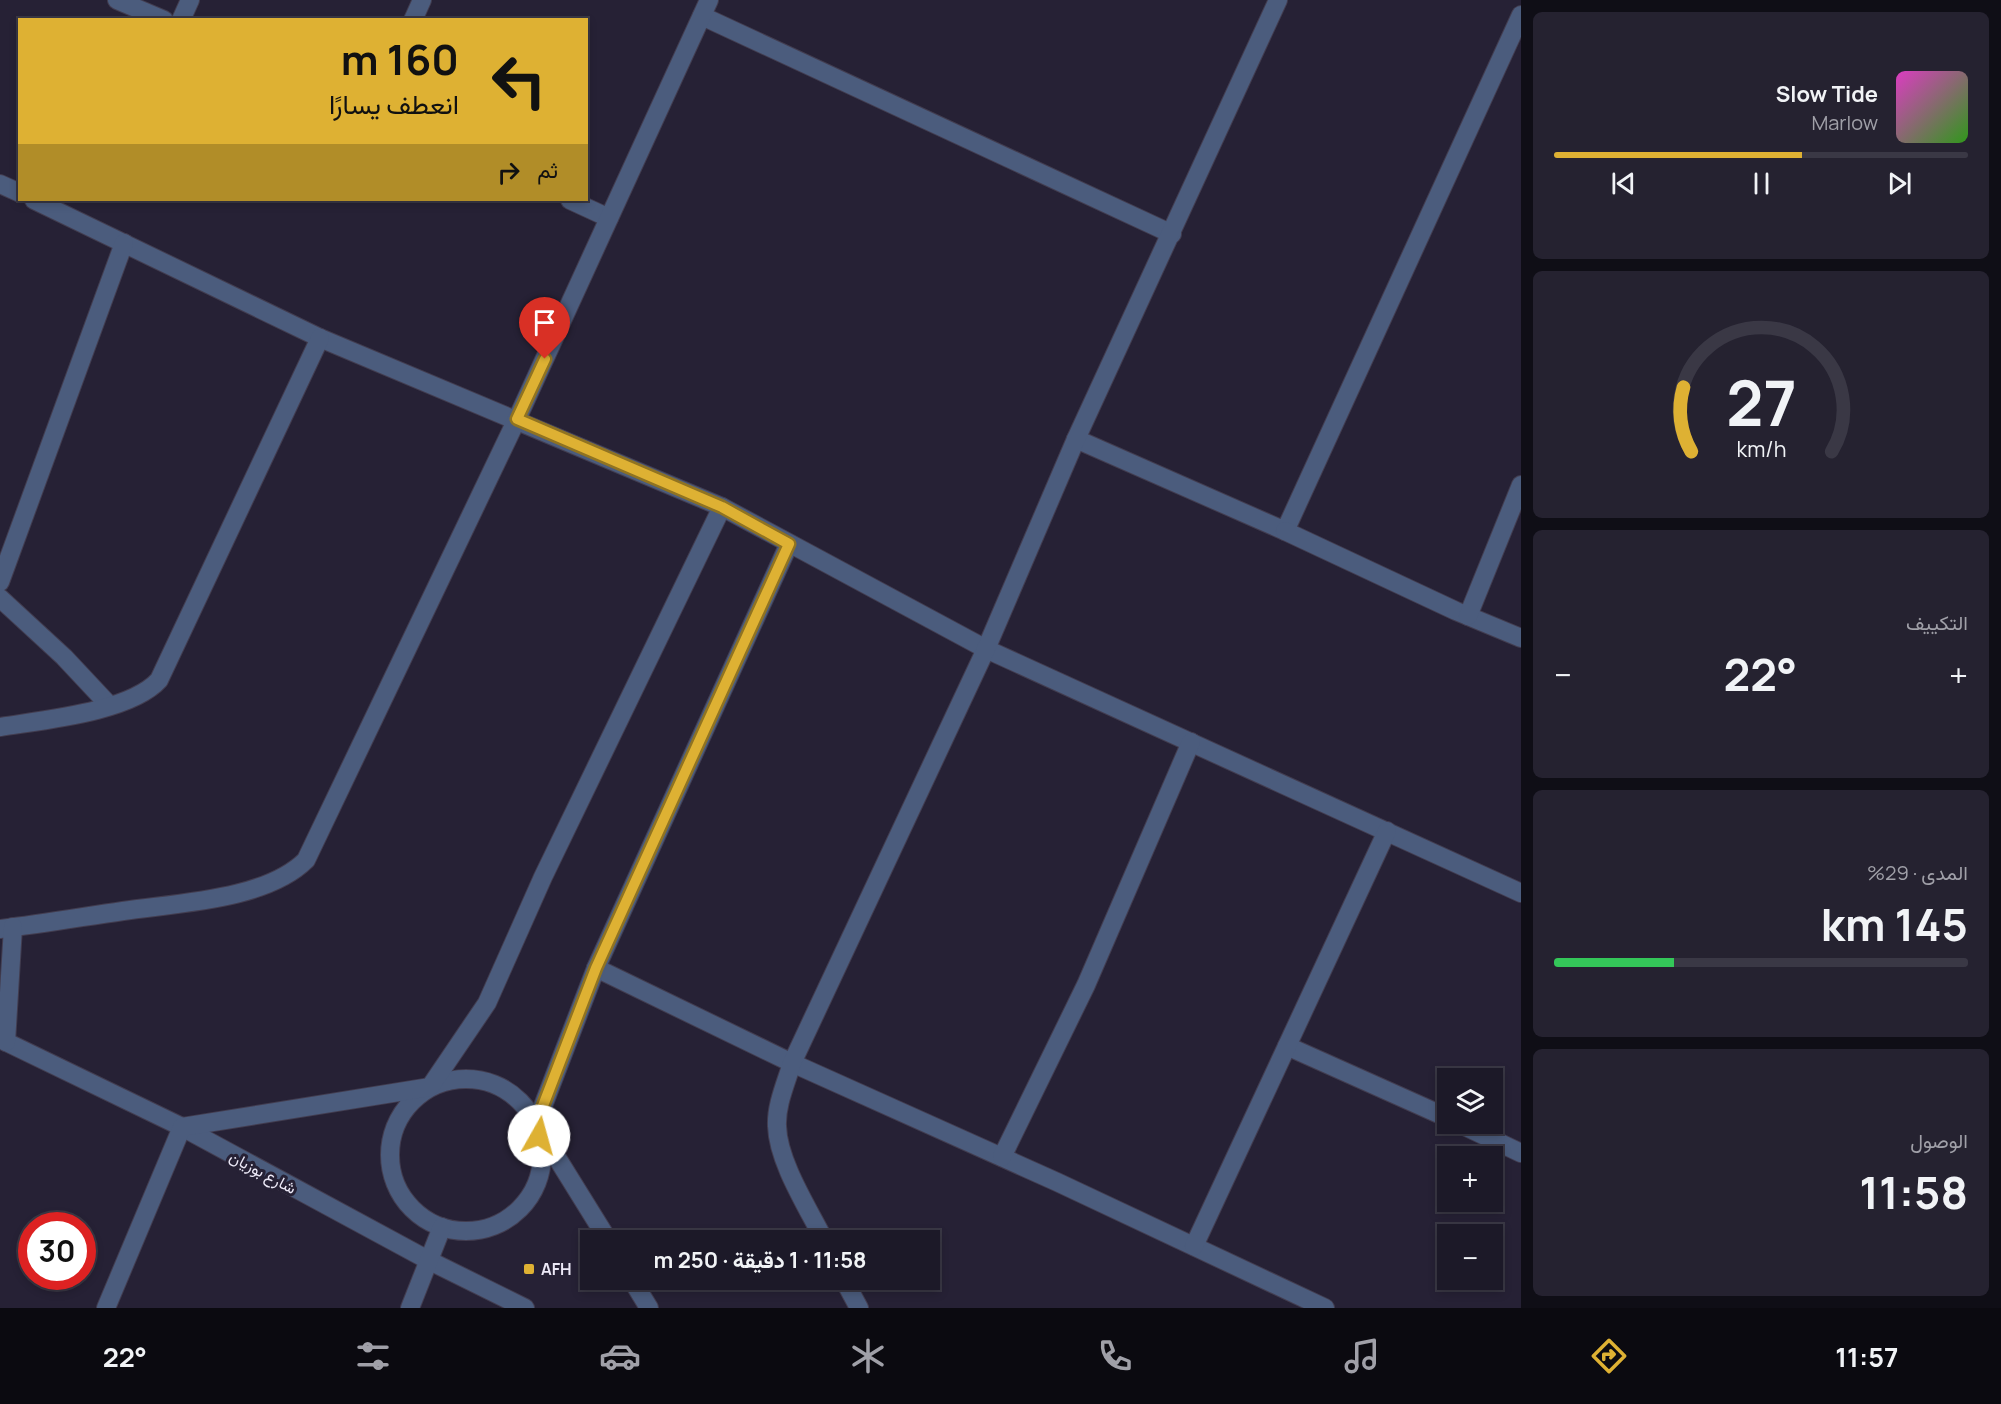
<!DOCTYPE html>
<html lang="ar">
<meta charset="utf-8">
<style>
body{margin:0;font-family:Manrope,Vazirmatn,sans-serif;background:#252230;color:#f1f3f6;direction:rtl;height:100vh;display:flex;flex-direction:column;font-size:22px;white-space:nowrap}
*{box-sizing:border-box;margin:0}
p{font-size:20px;color:#a0a0a8}
.icon{flex:none;width:33px;height:33px;fill:none;stroke:currentColor;stroke-width:2;stroke-linecap:round;stroke-linejoin:round}
.map{position:relative;flex:1;overflow:hidden;direction:ltr}
.side{display:flex;flex-direction:column;gap:12px;padding:12px;background:#0f0e16;width:480px}
.side>*{flex:none}
.banner{position:absolute;left:18px;top:18px;width:570px;height:183px;border-radius:0px;box-shadow:0 3px 9px #0003,0 0 0 2px #3a3845;direction:rtl;background:#deb133;color:#111;overflow:hidden}
.buttons{position:absolute;left:1437px;top:1068px;display:grid;gap:12px}
.buttons a{display:grid;place-items:center;width:66px;height:66px;border-radius:0px;background:#1c1928;box-shadow:0 3px 9px #0003,0 0 0 2px #3a3845;font-size:30px}
.speed{position:absolute;left:18px;top:1212px;display:flex;gap:12px;font-size:30px;font-weight:700;text-align:center}
.speed>*{display:grid;place-content:center;width:78px;height:78px;border-radius:50%;background:#1c1928;box-shadow:0 3px 9px #0003,0 0 0 2px #3a3845;line-height:1}
.speed .limit{border:9px solid #d22;background:#fff;color:#111}
.pin{position:absolute;display:grid;place-items:center;width:51px;height:51px;color:#fff;margin:-62px -26px;border-radius:50% 50% 50% 0;rotate:-45deg;box-shadow:0 0 6px #0007}
.pin .icon{rotate:45deg}
.me{position:absolute;width:66px;margin:-33px;rotate:7deg;stroke-linejoin:round;filter:drop-shadow(0 0 4px #0008)}
.turn{display:flex;align-items:center;gap:21px;height:126px;padding:0 30px;font-size:27px}
.turn .icon{width:78px;height:78px;stroke-width:2.5}
.turn b{display:block;font-size:42px;line-height:51px}
.then{display:flex;align-items:center;height:57px;padding:0 30px;background:#0003;gap:12px;font-size:22px}
.big{font-size:45px;font-weight:700;line-height:1.1}
.side .widget{flex:1;display:flex;flex-direction:column;justify-content:center;gap:9px;min-width:0;padding:0 21px;border-radius:9px;background:#252230}
.side .dial{align-items:center;gap:0}
.dial svg{height:156px;overflow:visible;fill:none;stroke:#3a3845;stroke-width:7;stroke-linecap:round;text-anchor:middle}
.dial text{fill:#f1f3f6;stroke:none}
.song{display:flex;align-items:center;gap:18px}
.cover{width:72px;height:72px;border-radius:9px;background:linear-gradient(135deg,hsl(310 70% 55%),hsl(110 70% 35%))}
.played{height:6px;border-radius:3px;background:linear-gradient(90deg,#deb133 60%,#3a3845 60%)}
.keys{display:flex;justify-content:space-around;direction:ltr}
.heat{display:flex;justify-content:space-between;align-items:center;font-size:33px;direction:ltr}
.charge{height:9px;border-radius:4px;background:linear-gradient(90deg,#34c759 29%,#3a3845 0)}
.trip{position:absolute;left:580px;top:1230px;width:360px;height:60px;border-radius:0px;background:#1c1928;box-shadow:0 3px 9px #0003,0 0 0 2px #3a3845;font-weight:700;line-height:60px;text-align:center;direction:rtl}
.menu{display:flex;height:96px;justify-content:space-around;align-items:center;background:#0b0a10;color:#a0a0a8}
.menu .icon{width:42px;height:42px}
.menu .selected{color:#deb133}
.menu b{font-size:27px;color:#f1f3f6}
main{display:flex;flex:1;min-height:0}
.map>svg:first-child{display:block}
.lines{fill:none;stroke-linecap:round;stroke-linejoin:round}
.minor-casing{stroke:#423d50;stroke-width:20}
.minor{stroke:#4b5c7d;stroke-width:18}
.route-casing{stroke:#907321;stroke-width:15}
.route{stroke:#deb133;stroke-width:10}
.poi-dot{fill:#deb133;stroke:#262135;stroke-width:2}
.labels{text-anchor:middle;stroke-width:6;stroke-linejoin:round;paint-order:stroke}
.street-label{font-size:16px;fill:#ece9f7;stroke:#262135}
.poi-label{font-size:16px;font-weight:bold;fill:#ece9f7;stroke:#262135;text-anchor:start}
</style>
<main>
<section class="side">
<div class="widget">
<div class="song"><i class="cover"></i><div><b>Slow Tide</b><p>Marlow</p></div></div>
<div class="played"></div>
<div class="keys"><svg class="icon" aria-label="previous" viewBox="0 0 24 24"><path d="M18 5L8 12l10 7zM5 5v14"/></svg><svg class="icon" aria-label="pause" viewBox="0 0 24 24"><path d="M8 5v14M16 5v14"/></svg><svg class="icon" aria-label="next" viewBox="0 0 24 24"><path d="M6 5l10 7-10 7zM19 5v14"/></svg></div>
</div>
<div class="widget dial"><svg viewBox="0 0 100 80">
<path d="M14 69A42 42 0 1 1 86 69"/>
<path d="M14 69A42 42 0 0 1 10 36" stroke="#deb133"/>
<text x="50" y="56" font-size="32" font-weight="700">27</text>
<text x="50" y="72" font-size="11">km/h</text>
</svg></div>
<div class="widget"><p>التكييف</p>
<div class="heat"><a>−</a><b class="big">22°</b><a>+</a></div>
</div>
<div class="widget"><p>المدى · 29%</p><b class="big">145 km</b><div class="charge"></div></div>
<div class="widget"><p>الوصول</p><b class="big">11:58</b></div>
</section>
<div class="map">
<svg width="1521" height="1308" viewBox="0 0 1521 1308">
<rect width="100%" height="100%" fill="#262135"/>
<g class="lines">
<g class="minor-casing">
<g id="minor">
<polyline points="117,0 164,20"/>
<polyline points="702,16 1172,234"/>
<polyline points="181,20 190,0"/>
<polyline points="413,20 422,0"/>
<polyline points="0,184 20,193"/>
<polyline points="34,200 320,338 722,507 986,649 1521,893"/>
<polyline points="570,200 609,218"/>
<polyline points="1076,439 1285,531 1521,15"/>
<polyline points="1285,531 1456,611 1521,638"/>
<polyline points="0,582 124,243"/>
<polyline points="0,598 64,657 109,705"/>
<polyline points="1468,616 1521,485"/>
<path d="M0 727C43 720 130 712 159 680L320 338"/>
<path d="M0 929C41 924 82 917 123 911 177 903 266 900 306 860L517 419 709 0"/>
<polyline points="596,968 792,1063 1057,1182 1325,1308"/>
<polyline points="0,1039 182,1127 428,1260 525,1308"/>
<polyline points="6,1042 13,927"/>
<polyline points="1287,1046 1448,1118"/>
<circle cx="466" cy="1155" r="76"/>
<polyline points="1460,1124 1521,1153"/>
<polyline points="1002,1157 1086,985 1191,742"/>
<polyline points="608,1240 536,1124 596,968 789,544"/>
<path d="M824 1240C808 1208 778 1162 777 1126 776 1105 786 1083 792 1063L986 649 1076 439 1278 0"/>
<polyline points="1194,1246 1387,831"/>
<polyline points="632,1280 649,1308"/>
<polyline points="844,1280 859,1308"/>
<polyline points="106,1308 182,1127 430,1087 487,1003 543,877 722,507"/>
<polyline points="410,1308 442,1227"/>
</g>
</g>
<use href="#minor" class="minor"/>
</g>
<g class="lines">
<g class="route-casing">
<polyline id="route" points="539,1136 536,1124 596,968 789,544 722,507 517,419 545,359"/>
</g>
<use href="#route" class="route"/>
</g>
<rect class="poi-dot" x="523" y="1263" width="12" height="12" rx="3"/>
<g class="labels">
<g class="street-label">
<text transform="translate(263 1172) rotate(28)" y="6">شارع بوزيان</text>
</g>
<g class="poi-label">
<text x="541" y="1275">AFH</text>
</g>
</g>
</svg>
<div class="buttons">
<a><svg class="icon" aria-label="layers" viewBox="0 0 24 24"><path d="M12 4l9 5-9 5-9-5zM3 14l9 5 9-5"/></svg></a>
<a>+</a>
<a>−</a>
</div>
<div class="speed"><div class="limit">30</div></div>
<div class="pin" style="left:545px;top:359px;background:#d93025"><svg class="icon" aria-label="arrive" viewBox="0 0 24 24"><path d="M6 21V4h12l-3 4 3 4H6"/></svg></div>
<svg class="me" style="left:539px;top:1136px" viewBox="-20 -20 40 40"><circle r="19" fill="#fff"/><path d="M0-13L10 11 0 6-10 11z" fill="#deb133"/></svg>
<div class="trip">11:58 · 1 دقيقة · 250 m</div>
<div class="banner">
<div class="turn"><svg class="icon" aria-label="left" viewBox="0 0 24 24"><path d="M17 20v-9H6M10 6l-5 5 5 5"/></svg><div><b>160 m</b>انعطف يسارًا</div></div>
<div class="then">ثم<svg class="icon" aria-label="right" viewBox="0 0 24 24"><path d="M7 20v-9h11M14 6l5 5-5 5"/></svg></div>
</div>
</div>
</main>
<nav class="menu">
<b>11:57</b>
<svg class="icon selected" aria-label="directions" viewBox="0 0 24 24"><path d="M12 3l9 9-9 9-9-9zM9 14v-3h6M13 9l2 2-2 2"/></svg>
<svg class="icon" aria-label="music" viewBox="0 0 24 24"><path d="M9 18V5l10-2v13"/><circle cx="6" cy="18" r="3"/><circle cx="16" cy="16" r="3"/></svg>
<svg class="icon" aria-label="phone" viewBox="0 0 24 24"><path d="M5 4h4l2 5-3 2q2 4 5 5l2-3 5 2v4C11 20 4 13 5 4z"/></svg>
<svg class="icon" aria-label="climate" viewBox="0 0 24 24"><path d="M12 3v18M4 7l16 10M4 17L20 7"/></svg>
<svg class="icon" aria-label="car" viewBox="0 0 24 24"><path d="M5 17H2v-5l4-1 3-4h7l3 4 3 1v5h-3M9 17h6M6 11h13"/><circle cx="7" cy="17" r="2"/><circle cx="17" cy="17" r="2"/></svg>
<svg class="icon" aria-label="filters" viewBox="0 0 24 24"><path d="M4 7h16M4 17h16"/><circle cx="9" cy="7" r="2"/><circle cx="15" cy="17" r="2"/></svg>
<b>22°</b>
</nav>
